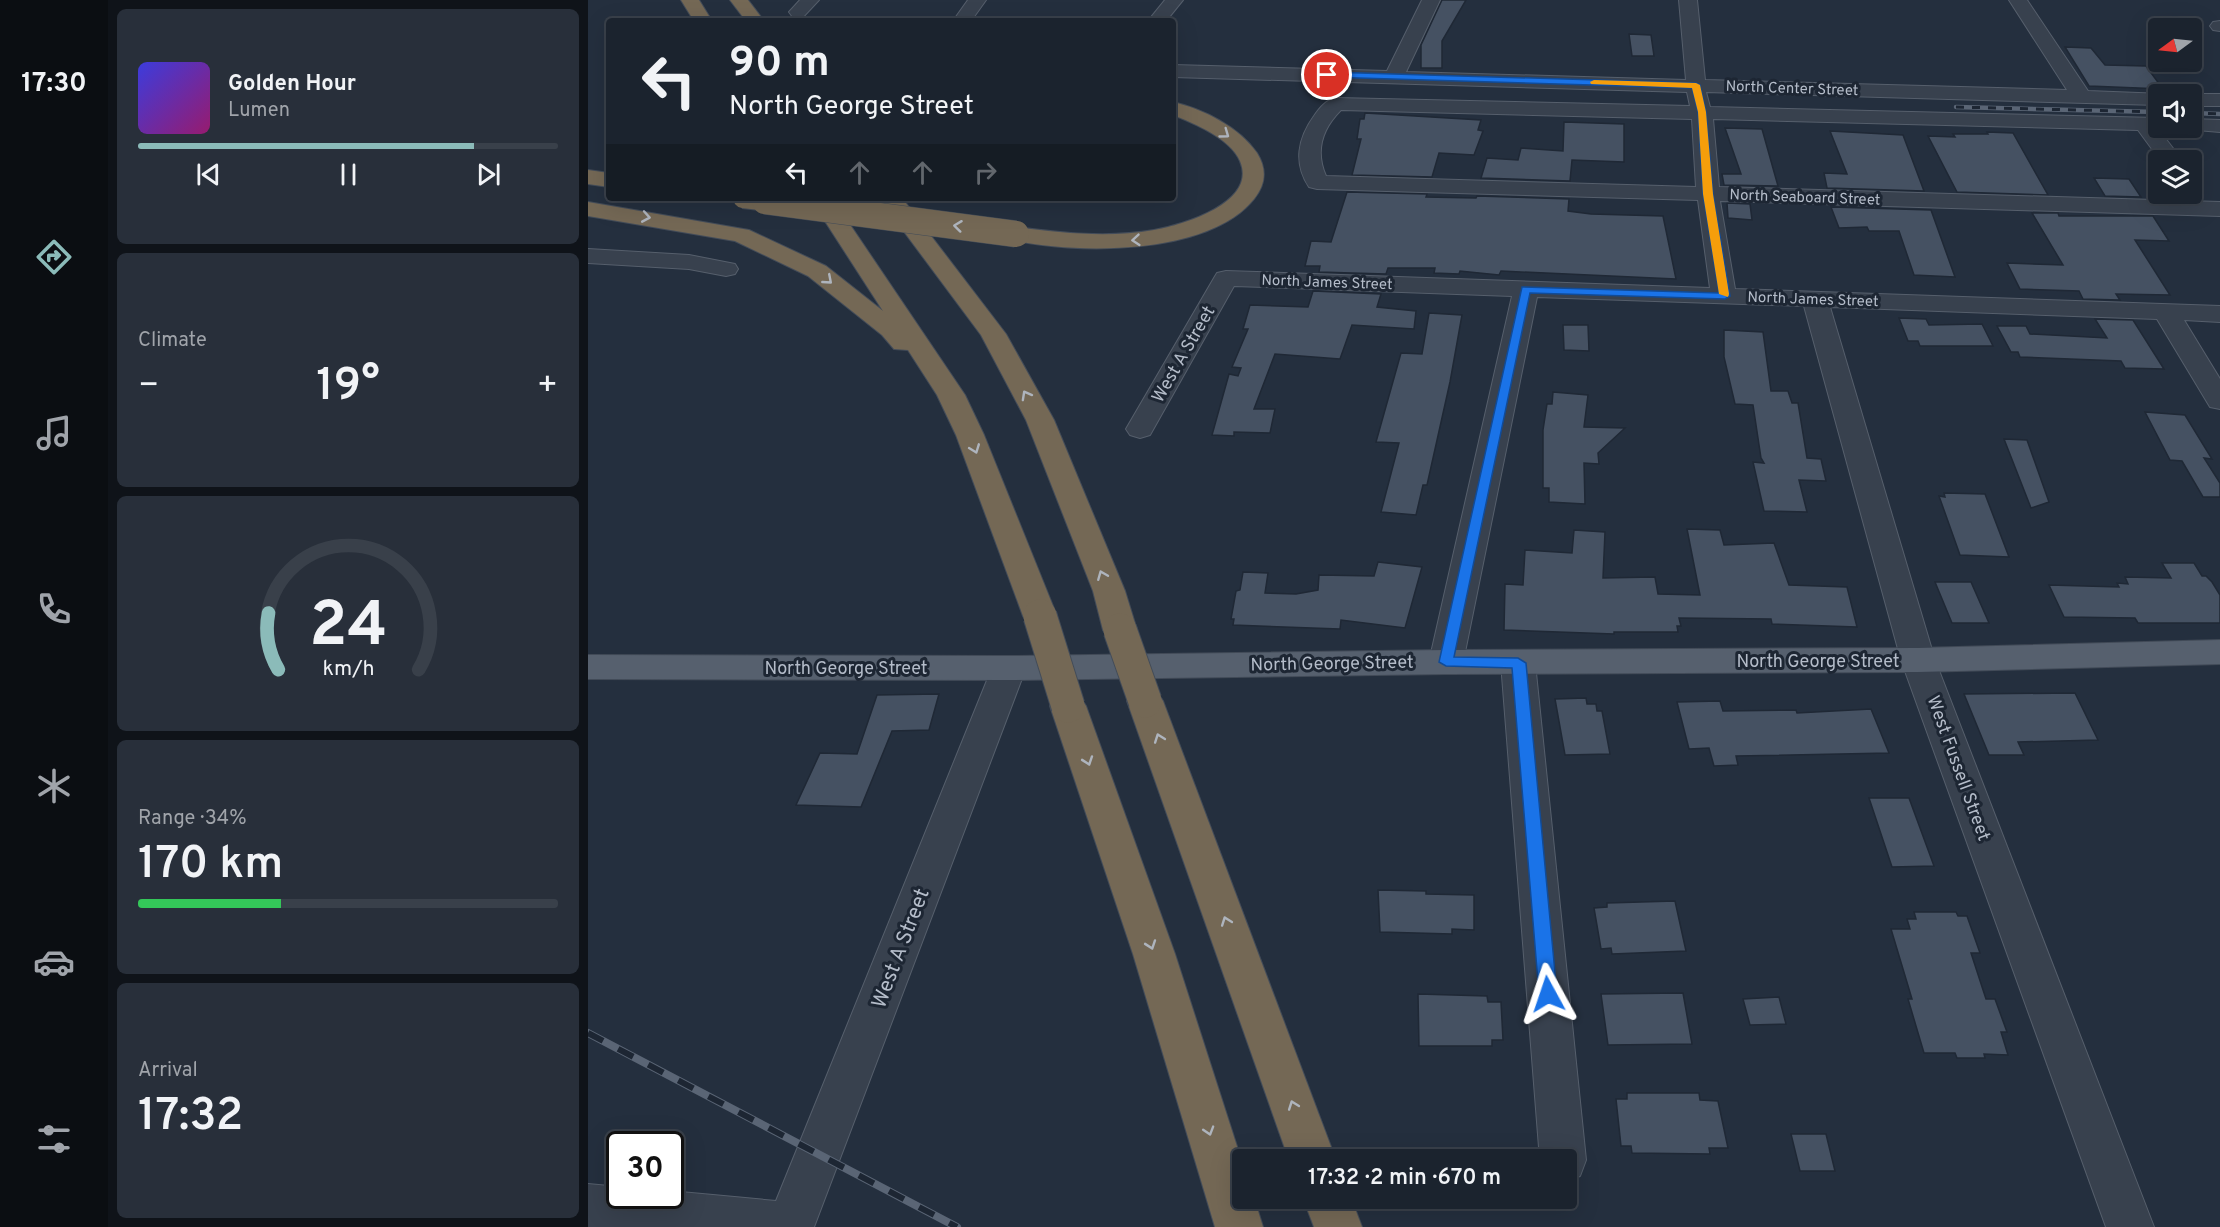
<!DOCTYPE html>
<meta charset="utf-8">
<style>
body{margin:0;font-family:Overpass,sans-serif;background:#282f3a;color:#f1f3f6;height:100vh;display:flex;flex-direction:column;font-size:22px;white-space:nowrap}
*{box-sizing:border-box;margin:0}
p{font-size:20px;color:#a0a4aa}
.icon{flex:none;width:33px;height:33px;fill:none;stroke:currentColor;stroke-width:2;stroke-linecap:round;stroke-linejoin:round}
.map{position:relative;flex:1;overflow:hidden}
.details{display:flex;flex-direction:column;gap:9px;padding:9px;background:#0f1319;width:480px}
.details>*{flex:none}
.top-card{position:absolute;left:18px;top:18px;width:570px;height:183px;border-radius:6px;box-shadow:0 6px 24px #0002,0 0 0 2px #39404a;background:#1b232e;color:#f1f3f6;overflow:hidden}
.needle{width:39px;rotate:255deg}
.buttons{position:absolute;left:1560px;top:18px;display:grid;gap:12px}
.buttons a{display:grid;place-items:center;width:54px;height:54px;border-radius:6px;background:#1b232e;box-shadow:0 6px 24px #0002,0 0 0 2px #39404a;font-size:30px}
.speed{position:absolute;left:18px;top:1131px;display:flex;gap:12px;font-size:30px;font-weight:700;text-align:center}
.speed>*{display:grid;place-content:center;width:78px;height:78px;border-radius:50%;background:#1b232e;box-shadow:0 6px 24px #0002,0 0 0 2px #39404a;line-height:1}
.speed .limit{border:3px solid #111;border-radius:9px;background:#fff;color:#111}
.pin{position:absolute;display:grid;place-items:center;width:51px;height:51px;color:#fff;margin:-26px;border:3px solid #fff;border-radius:50%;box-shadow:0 2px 6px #0007}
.me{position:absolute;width:66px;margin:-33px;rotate:355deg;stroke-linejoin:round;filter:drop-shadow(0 0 4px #0008)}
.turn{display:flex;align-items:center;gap:21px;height:126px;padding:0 24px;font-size:27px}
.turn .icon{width:78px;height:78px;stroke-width:2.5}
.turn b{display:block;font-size:42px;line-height:51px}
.lanes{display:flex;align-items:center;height:57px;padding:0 24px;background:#0003;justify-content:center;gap:30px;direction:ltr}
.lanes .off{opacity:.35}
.big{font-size:45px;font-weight:600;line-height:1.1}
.details .widget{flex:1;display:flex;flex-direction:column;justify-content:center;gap:9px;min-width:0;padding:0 21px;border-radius:9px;background:#282f3a}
.details .dial{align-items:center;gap:0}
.dial svg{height:156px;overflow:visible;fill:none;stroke:#39404a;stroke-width:7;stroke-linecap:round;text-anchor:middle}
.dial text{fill:#f1f3f6;stroke:none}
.song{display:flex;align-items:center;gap:18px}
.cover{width:72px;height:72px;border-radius:9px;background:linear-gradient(135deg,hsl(240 70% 55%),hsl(320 70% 35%))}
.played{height:6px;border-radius:3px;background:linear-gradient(90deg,#8bbbb9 80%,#39404a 80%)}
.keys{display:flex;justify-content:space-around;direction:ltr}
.heat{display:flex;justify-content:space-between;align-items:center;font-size:33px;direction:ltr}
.charge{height:9px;border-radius:4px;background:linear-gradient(90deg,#34c759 34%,#39404a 0)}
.trip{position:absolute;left:644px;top:1149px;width:345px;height:60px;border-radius:6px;background:#1b232e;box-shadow:0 6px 24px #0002,0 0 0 2px #39404a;font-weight:600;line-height:60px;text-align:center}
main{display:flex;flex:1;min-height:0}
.dock{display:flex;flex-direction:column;width:108px;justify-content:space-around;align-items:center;background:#0b0e12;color:#a0a4aa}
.dock .icon{width:42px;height:42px}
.dock .active{color:#8bbbb9}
.dock b{font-size:27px;color:#f1f3f6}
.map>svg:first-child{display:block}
.building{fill:#455162;stroke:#1f2835;stroke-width:1.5}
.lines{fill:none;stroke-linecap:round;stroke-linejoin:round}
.minor-casing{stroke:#565f6c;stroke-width:2}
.major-casing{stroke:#414a57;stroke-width:2}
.highway-casing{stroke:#434c59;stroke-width:2}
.minor{fill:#38414e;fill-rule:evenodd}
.major{fill:#56606e;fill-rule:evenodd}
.highway{fill:#746855;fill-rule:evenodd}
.rail-far1-casing{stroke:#5a6575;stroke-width:4.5}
.rail-casing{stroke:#5a6575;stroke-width:8}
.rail-far1{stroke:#1d2633;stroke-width:3;stroke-dasharray:8;stroke-linecap:butt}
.rail{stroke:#1d2633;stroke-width:6;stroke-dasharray:17;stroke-linecap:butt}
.highway-bridge-far2-casing{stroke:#434c59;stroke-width:22;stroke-linecap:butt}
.highway-bridge-far1-casing{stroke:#434c59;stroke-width:27;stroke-linecap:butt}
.highway-bridge-casing{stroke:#434c59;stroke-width:35;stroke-linecap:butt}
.highway-bridge-far2{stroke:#746855;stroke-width:20}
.highway-bridge-far1{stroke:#746855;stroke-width:26}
.highway-bridge{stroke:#746855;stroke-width:33}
.oneway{stroke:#aeb4bd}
.route{fill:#1a73e8;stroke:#114b97;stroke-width:1.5}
.slow{fill:#f59e0b}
.labels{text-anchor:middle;stroke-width:6;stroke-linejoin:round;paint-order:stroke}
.far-street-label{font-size:15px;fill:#b4bcc9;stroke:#1d2633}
.street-label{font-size:18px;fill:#b4bcc9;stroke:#1d2633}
.near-street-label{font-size:21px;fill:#b4bcc9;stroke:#1d2633}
</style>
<main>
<nav class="dock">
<b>17:30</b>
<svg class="icon active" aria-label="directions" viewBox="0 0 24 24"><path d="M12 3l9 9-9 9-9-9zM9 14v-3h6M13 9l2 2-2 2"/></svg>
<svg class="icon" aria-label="music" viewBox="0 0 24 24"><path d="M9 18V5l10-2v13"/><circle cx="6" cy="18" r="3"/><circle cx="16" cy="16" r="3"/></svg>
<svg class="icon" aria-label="phone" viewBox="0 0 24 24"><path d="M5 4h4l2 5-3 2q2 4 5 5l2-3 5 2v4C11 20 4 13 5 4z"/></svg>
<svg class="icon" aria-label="climate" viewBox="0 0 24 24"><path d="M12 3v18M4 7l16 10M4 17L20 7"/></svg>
<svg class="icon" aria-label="car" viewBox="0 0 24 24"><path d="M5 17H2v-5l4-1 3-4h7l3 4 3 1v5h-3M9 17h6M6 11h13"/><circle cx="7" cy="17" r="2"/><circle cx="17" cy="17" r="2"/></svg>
<svg class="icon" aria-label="filters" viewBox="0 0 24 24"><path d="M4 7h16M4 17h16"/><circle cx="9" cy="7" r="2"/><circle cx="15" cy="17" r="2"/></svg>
</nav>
<section class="details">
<div class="widget">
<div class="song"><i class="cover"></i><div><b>Golden Hour</b><p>Lumen</p></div></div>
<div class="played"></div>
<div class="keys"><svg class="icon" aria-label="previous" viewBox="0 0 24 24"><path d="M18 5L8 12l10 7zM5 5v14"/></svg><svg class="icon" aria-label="pause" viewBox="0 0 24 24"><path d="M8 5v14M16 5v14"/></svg><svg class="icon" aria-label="next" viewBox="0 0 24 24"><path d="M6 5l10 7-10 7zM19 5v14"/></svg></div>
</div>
<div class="widget"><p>Climate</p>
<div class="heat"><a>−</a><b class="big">19°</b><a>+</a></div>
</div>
<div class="widget dial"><svg viewBox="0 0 100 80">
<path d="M14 69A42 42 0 1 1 86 69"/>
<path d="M14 69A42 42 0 0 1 9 40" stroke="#8bbbb9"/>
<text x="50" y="56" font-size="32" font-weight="700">24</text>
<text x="50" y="72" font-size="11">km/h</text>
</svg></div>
<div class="widget"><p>Range · 34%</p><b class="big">170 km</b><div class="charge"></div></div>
<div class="widget"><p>Arrival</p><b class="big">17:32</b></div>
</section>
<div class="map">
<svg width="1632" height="1227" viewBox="0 0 1632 1227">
<rect width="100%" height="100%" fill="#242f3e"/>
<g class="building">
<polygon points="854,0 878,0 854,41 854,68 833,68 833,45"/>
<polygon points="1041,34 1063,35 1066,56 1044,56"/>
<polygon points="1477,47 1503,48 1517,65 1558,66 1575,89 1501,86"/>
<polygon points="777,113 893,120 890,130 895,131 886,155 851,153 844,177 764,175 773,139 769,139 772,119 776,119"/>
<polygon points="976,122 1036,124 1036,162 984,160 982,181 893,178 899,158 930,160 933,148 975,151"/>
<polygon points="1137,128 1174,129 1190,186 1136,185 1134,174 1153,174"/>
<polygon points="1242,131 1315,135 1336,191 1239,188 1236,173 1259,174"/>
<polygon points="1399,132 1425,133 1460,195 1369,192 1340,136 1367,137 1365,134 1400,134"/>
<polygon points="1506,178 1541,179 1553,197 1517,196"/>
<polygon points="759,192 839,194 838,197 888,198 889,196 981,199 980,211 1003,214 1075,216 1088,279 913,271 911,275 872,271 871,274 846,273 847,268 800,268 798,274 731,272 732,266 717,266 723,241 743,242"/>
<polygon points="1139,203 1162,204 1164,220 1140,218"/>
<polygon points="1243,207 1343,210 1367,277 1326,275 1311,231 1281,231 1279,227 1251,228"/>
<polygon points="1444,213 1470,213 1471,216 1565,216 1581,241 1547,240 1582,295 1528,294 1532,300 1495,299 1491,291 1432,289 1419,263 1475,265"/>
<polygon points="725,291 793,294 789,307 828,311 826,329 764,325 752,359 687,354 666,409 687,409 682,433 646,432 646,436 624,435 641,374 650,376 653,368 644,367 660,329 655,329 662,305 720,307"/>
<polygon points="841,313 874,315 862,382 839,485 835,485 828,515 793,512 811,443 788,442 813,353 834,354"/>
<polygon points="1311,318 1338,319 1341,325 1394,324 1405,346 1332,346 1330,341 1320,341"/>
<polygon points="1507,319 1545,320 1576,369 1537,368 1533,361 1432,357 1430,352 1423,352 1409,326 1438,326 1442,334 1519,338"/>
<polygon points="975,325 1000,325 1001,351 976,350"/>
<polygon points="1136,330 1175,332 1183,391 1200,391 1204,403 1210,403 1219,458 1233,459 1238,481 1211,480 1219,512 1176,511 1165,462 1176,463 1173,458 1165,405 1147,404 1136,357"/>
<polygon points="965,392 1000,395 996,427 1037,428 1010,453 1011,464 996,463 997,504 961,502 961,488 955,488 955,430 959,404 964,404"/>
<polygon points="1557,412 1597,415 1624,459 1616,458 1632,483 1632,497 1615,497 1594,461 1582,460"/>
<polygon points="1416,439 1439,440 1461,502 1443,508"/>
<polygon points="1356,493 1397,494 1421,557 1372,555 1351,496 1357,497"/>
<polygon points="1099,529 1132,530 1136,545 1186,543 1201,585 1259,587 1269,627 1184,624 1183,619 1091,618 1093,626 1089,626 1090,632 1026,632 1026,634 916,630 917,584 935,585 937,550 984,553 986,530 1017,532 1015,578 1067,577 1070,594 1112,595"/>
<polygon points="790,562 834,567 817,628 753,620 752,629 645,625 646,619 643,619 648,591 652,590 655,572 680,573 677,593 708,594 730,590 731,575 786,576"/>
<polygon points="1574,563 1606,563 1614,576 1618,576 1624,582 1632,595 1632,623 1550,623 1547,618 1476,617 1461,585 1531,587 1529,583 1540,584 1537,577 1583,578"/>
<polygon points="1347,582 1383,582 1401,623 1364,623"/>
<polygon points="1487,693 1510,740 1430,742 1436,755 1401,755 1376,694"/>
<polygon points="351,694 341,730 304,731 273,807 208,805 232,753 269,754 289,695"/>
<polygon points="998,698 999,704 1008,704 1009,711 1014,711 1022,754 977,755 967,699"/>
<polygon points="1132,701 1135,711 1208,710 1209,713 1283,709 1301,753 1148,756 1150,765 1126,766 1121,748 1101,749 1089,702"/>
<polygon points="1281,798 1321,798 1346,866 1304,867"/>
<polygon points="790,890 838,891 838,894 886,895 886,930 864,929 864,934 792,932"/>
<polygon points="1087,901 1098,951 1024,954 1023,948 1013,949 1006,908 1019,907 1019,903"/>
<polygon points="1326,912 1368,912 1370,916 1379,916 1392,953 1383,953 1398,999 1407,999 1419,1032 1413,1032 1420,1055 1396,1054 1397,1058 1369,1058 1367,1053 1336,1053 1320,999 1324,999 1303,929 1322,929 1319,919 1328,919"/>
<polygon points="1095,993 1104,1044 1020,1045 1013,994"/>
<polygon points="830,994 899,996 900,1002 913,1002 915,1040 904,1040 904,1046 831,1046"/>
<polygon points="1191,997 1198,1024 1162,1025 1155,999"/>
<polygon points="1039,1093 1111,1093 1112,1100 1130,1101 1140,1148 1121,1148 1122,1154 1044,1153 1043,1146 1033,1146 1028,1099 1039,1099"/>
<polygon points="1203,1134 1238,1134 1247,1171 1212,1171"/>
</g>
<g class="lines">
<g class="minor-casing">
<g id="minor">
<polygon points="212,0 231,0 216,16 204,16 201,12"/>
<polygon points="380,0 398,0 383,21 365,21"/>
<polygon points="577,0 595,0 578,21 560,21"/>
<path d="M834 0H852L818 72 1098 80 1091 0H1109L1117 80 1479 90 1421 0H1439L1500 91 1576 94H1570V105L1118 92 1122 107 1570 118V128H1578L1571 130 1594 160H1572L1550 130 1125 119 1131 187 1632 202V216L1132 201 1147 289 1632 306V322L1596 320 1632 379V409L1622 407 1569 319 1242 307 1347 660 1566 1227H1518L1313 660 1216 306 949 297 875 662 870 670 858 674 846 670 841 662 924 296 646 286 562 435 552 438 542 435 538 429 626 278 629 273 638 271 1122 288 1110 200 729 189 721 187C705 163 710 138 726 116 732 107 738 100 748 98L1102 106 1099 92 585 77V65L799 71ZM753 110 1104 119 1108 187 738 176C727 151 734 129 753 110Z"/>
<polygon points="1632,21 1632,31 1625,30 1622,26 1625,22"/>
<polygon points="1602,94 1632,94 1632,106 1604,106"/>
<polygon points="1604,119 1632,120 1632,132 1597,129 1595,128 1604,128"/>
<polygon points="0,249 101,255 147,264 150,269 147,274 138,276 101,269 0,263"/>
<polygon points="930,651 942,655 947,663 998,1160 992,1176 978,1181 978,1160 952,1160 913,663 918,655"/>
<polygon points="421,656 433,660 438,668 226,1227 0,1227 0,1184 32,1187 32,1196 82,1196 82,1191 188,1201 404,668 409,660"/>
</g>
</g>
<g class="major-casing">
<polygon id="major" points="1632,640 1632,664 1330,672 858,674 421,680 0,679 0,655 421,656 858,650 1330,648"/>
</g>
<g class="highway-casing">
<g id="highway">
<polygon points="93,0 111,0 124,21 106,21"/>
<polygon points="142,0 160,0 176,21 158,21"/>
<path d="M585 102C615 109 651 127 669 153 679 169 678 184 666 199 621 256 485 255 420 239L416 234 420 229 428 227C474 233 520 238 566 230 594 225 670 203 652 161 642 138 607 124 585 115Z"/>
<polygon points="0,170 21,173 21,187 0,184"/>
<polygon points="222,198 244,198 377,395 396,435 469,616 464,624 452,627 440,624 435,616 368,435 349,395 320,350 306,349 294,335 220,276 147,241 0,216 0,202 161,230 238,266 295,311"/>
<polygon points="291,198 314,198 418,334 466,420 537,591 549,630 544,638 532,641 520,638 515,630 505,591 438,420 393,335"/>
<polygon points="557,688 569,692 575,701 748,1160 701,1160 539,701 545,692"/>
<polygon points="480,693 492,697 498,706 587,954 654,1162 654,1198 666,1198 675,1227 627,1227 545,954 462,706 468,697"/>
<polygon points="715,1198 763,1198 774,1227 726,1227"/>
</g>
</g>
<use href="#minor" class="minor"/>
<use href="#major" class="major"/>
<use href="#highway" class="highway"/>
<g class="rail-far1-casing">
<g id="rail-far1">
<polyline points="1368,107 1570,112"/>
<polyline points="1604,113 1632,114"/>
</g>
</g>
<g class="rail-casing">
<polyline id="rail" points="0,1033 369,1227"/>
</g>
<use href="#rail-far1" class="rail-far1"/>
<use href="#rail" class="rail"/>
<g class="highway-bridge-far2-casing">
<polyline id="highway-bridge-far2" points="155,198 189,202"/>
</g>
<g class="highway-bridge-far1-casing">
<polyline id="highway-bridge-far1" points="177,201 428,234"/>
</g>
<g class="highway-bridge-casing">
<g id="highway-bridge">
<polyline points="452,616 480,706"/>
<polyline points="532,630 557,701"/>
</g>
</g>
<use href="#highway-bridge-far2" class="highway-bridge-far2"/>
<use href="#highway-bridge-far1" class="highway-bridge-far1"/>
<use href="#highway-bridge" class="highway-bridge"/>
</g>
<defs><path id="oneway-chevron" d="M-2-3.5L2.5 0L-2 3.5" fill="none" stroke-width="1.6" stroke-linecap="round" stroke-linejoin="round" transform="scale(1.5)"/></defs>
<g class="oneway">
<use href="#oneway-chevron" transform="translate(637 134) rotate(36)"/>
<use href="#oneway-chevron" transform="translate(58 217) rotate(10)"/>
<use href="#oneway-chevron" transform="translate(370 226) rotate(-173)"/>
<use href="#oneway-chevron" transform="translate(548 240) rotate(175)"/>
<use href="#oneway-chevron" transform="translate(240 280) rotate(41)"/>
<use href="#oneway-chevron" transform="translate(438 395) rotate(-119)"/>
<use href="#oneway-chevron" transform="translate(387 449) rotate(69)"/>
<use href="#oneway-chevron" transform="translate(514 575) rotate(-112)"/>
<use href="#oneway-chevron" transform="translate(571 738) rotate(-110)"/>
<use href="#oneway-chevron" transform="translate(500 761) rotate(71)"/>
<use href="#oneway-chevron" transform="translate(638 921) rotate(-110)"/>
<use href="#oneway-chevron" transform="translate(563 945) rotate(71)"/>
<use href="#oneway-chevron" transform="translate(705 1105) rotate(-110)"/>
<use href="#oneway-chevron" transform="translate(621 1131) rotate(73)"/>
</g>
<polygon class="route" points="739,72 1108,83 1112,85 1118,112 1125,194 1142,296 1137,299 942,293 866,657 930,658 938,663 969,994 966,999 960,1001 954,999 951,994 924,668 858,666 851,662 934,287 1131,293 1115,194 1110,112 1104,88 737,77 737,73"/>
<polygon class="slow" points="1006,80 1108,83 1112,85 1118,112 1125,194 1141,294 1140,297 1131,294 1115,194 1110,112 1104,88 1003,84 1002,82"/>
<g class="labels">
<g class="far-street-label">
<text transform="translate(1204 88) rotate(2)" y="5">North Center Street</text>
<text transform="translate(1217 197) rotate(2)" y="5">North Seaboard Street</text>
<text transform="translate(739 282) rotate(2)" y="5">North James Street</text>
<text transform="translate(1225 299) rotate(2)" y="5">North James Street</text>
</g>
<g class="street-label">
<text transform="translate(595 354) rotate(-60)" y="6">West A Street</text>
<text x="1230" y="667">North George Street</text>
<text transform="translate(744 663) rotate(-1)" y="6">North George Street</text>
<text x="258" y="674">North George Street</text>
<text transform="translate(1371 768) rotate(70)" y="6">West Fussell Street</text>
</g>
<g class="near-street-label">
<text transform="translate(312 948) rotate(-69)" y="7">West A Street</text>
</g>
</g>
</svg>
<div class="buttons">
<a><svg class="needle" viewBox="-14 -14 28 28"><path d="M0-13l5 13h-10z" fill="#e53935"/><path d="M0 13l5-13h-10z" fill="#a0a4aa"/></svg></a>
<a><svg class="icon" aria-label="sound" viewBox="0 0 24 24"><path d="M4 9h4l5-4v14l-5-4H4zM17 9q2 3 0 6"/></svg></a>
<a><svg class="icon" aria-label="layers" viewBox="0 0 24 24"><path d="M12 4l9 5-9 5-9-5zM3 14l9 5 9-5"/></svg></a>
</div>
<div class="speed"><div class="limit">30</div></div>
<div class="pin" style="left:739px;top:75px;background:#d93025"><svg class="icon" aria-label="arrive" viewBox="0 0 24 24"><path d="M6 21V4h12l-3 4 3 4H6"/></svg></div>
<svg class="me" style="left:960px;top:994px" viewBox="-20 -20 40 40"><path d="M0-17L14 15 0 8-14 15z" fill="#1a73e8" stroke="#fff" stroke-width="4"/></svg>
<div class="trip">17:32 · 2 min · 670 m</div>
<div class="top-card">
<div class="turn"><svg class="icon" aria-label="left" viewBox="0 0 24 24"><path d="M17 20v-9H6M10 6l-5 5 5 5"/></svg><div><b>90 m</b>North George Street</div></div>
<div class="lanes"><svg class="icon" aria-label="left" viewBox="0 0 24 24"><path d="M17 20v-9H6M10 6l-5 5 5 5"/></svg><svg class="icon off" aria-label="ahead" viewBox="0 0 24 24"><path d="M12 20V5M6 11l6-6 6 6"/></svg><svg class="icon off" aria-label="ahead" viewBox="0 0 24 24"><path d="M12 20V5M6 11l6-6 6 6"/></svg><svg class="icon off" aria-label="right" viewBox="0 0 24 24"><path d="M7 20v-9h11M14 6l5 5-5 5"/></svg></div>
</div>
</div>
</main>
